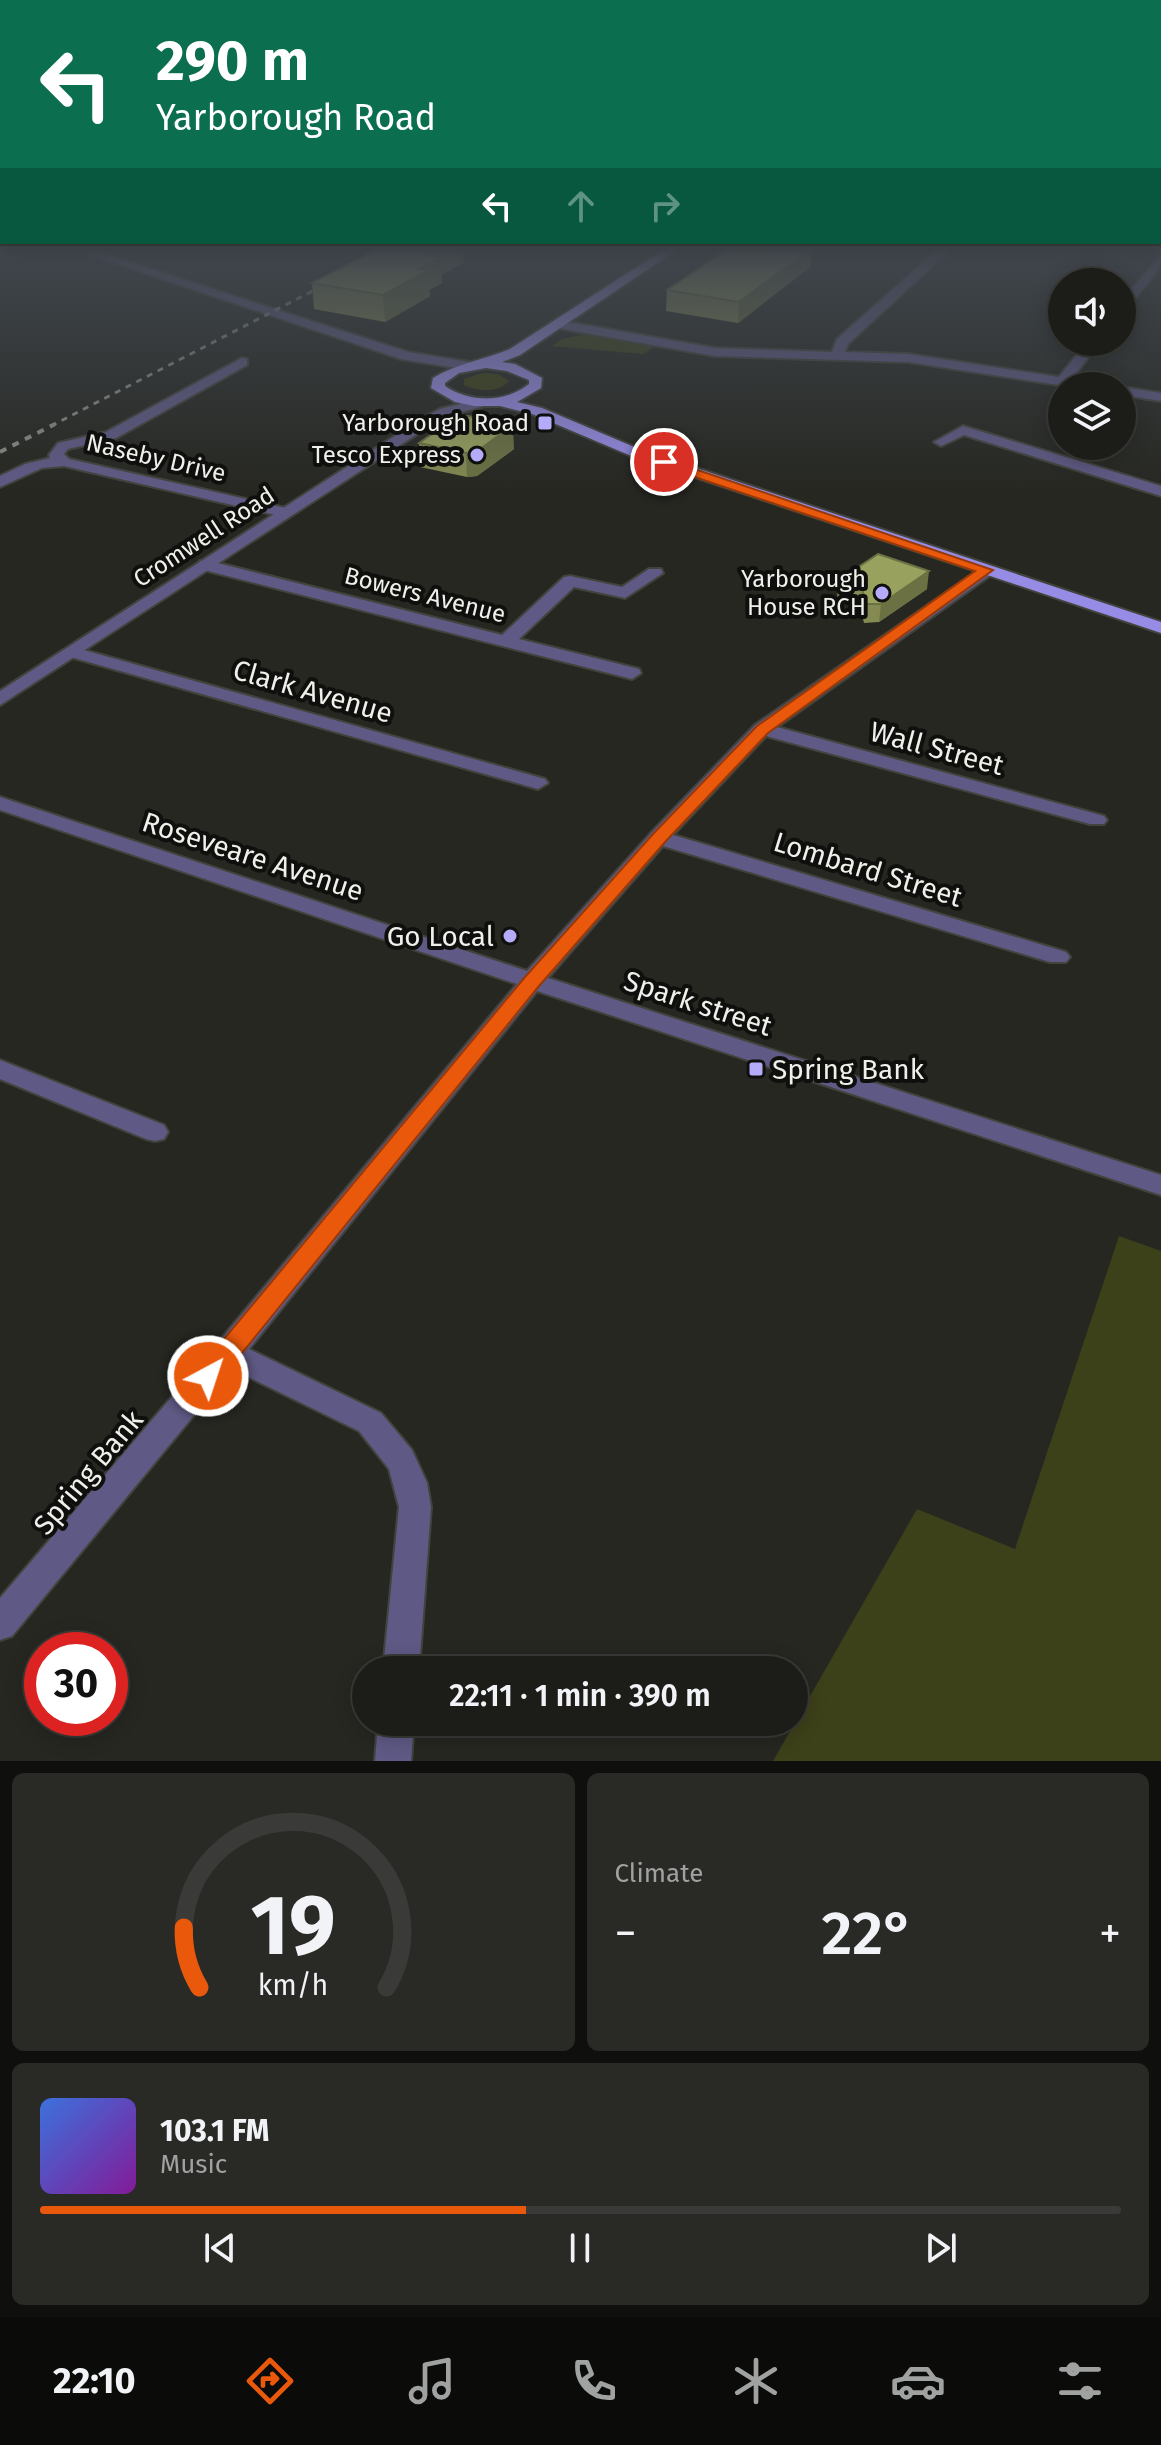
<!DOCTYPE html>
<meta charset="utf-8">
<style>
body{margin:0;font-family:"Fira Sans",sans-serif;background:#292a26;color:#f1f3f6;height:100vh;display:flex;flex-direction:column;font-size:30px;white-space:nowrap}
*{box-sizing:border-box;margin:0}
p{font-size:26px;color:#a0a2a2}
.icon{flex:none;width:44px;height:44px;fill:none;stroke:currentColor;stroke-width:2;stroke-linecap:round;stroke-linejoin:round}
.map{position:relative;height:1761px;overflow:hidden}
.details{display:flex;flex-direction:column;gap:12px;padding:12px;background:#0f100e;flex:1}
.details>*{flex:none}
.top-card{position:absolute;left:0px;top:0px;width:1162px;height:244px;box-shadow:0 4px 20px #0003,0 0 0 2px #3a3b38;background:#0b6e4f;color:#fff;overflow:hidden}
.fabs{position:absolute;left:1048px;top:268px;display:grid;gap:16px}
.fabs a{display:grid;place-items:center;width:88px;height:88px;border-radius:50%;background:#1c1d19;box-shadow:0 4px 20px #0003,0 0 0 2px #3a3b38;font-size:40px}
.speed{position:absolute;left:24px;top:1632px;display:flex;gap:16px;font-size:40px;font-weight:700;text-align:center}
.speed>*{display:grid;place-content:center;width:104px;height:104px;border-radius:50%;background:#1c1d19;box-shadow:0 4px 20px #0003,0 0 0 2px #3a3b38;line-height:1}
.speed .limit{border:12px solid #d22;background:#fff;color:#111}
.pin{position:absolute;display:grid;place-items:center;width:68px;height:68px;color:#fff;margin:-34px;border:4px solid #fff;border-radius:50%;box-shadow:0 2px 8px #0007}
.me{position:absolute;width:88px;margin:-44px;rotate:40deg;stroke-linejoin:round;filter:drop-shadow(0 0 6px #0008)}
.turn{display:flex;align-items:center;gap:28px;height:168px;padding:0 24px;font-size:36px}
.turn .icon{width:104px;height:104px;stroke-width:2.5}
.turn b{display:block;font-size:56px;line-height:68px}
.lanes{display:flex;align-items:center;height:76px;padding:0 24px;background:#0003;justify-content:center;gap:40px;direction:ltr}
.lanes .off{opacity:.35}
.big{font-size:60px;font-weight:600;line-height:1.1}
.details .widget{flex:1;display:flex;flex-direction:column;justify-content:center;gap:12px;min-width:0;padding:0 28px;border-radius:12px;background:#292a26}
.details .dial{align-items:center;gap:0}
.dial svg{height:208px;overflow:visible;fill:none;stroke:#3a3b38;stroke-width:7;stroke-linecap:round;text-anchor:middle}
.dial text{fill:#f1f3f6;stroke:none}
.song{display:flex;align-items:center;gap:24px}
.cover{width:96px;height:96px;border-radius:12px;background:linear-gradient(135deg,hsl(220 70% 55%),hsl(290 70% 35%))}
.played{height:8px;border-radius:4px;background:linear-gradient(90deg,#ea580c 45%,#3a3b38 45%)}
.keys{display:flex;justify-content:space-around;direction:ltr}
.heat{display:flex;justify-content:space-between;align-items:center;font-size:44px;direction:ltr}
.details .tiles{flex:1;display:grid;gap:12px;grid-template-columns:1fr 1fr}
.widget:last-child{grid-column:span 2}
.trip{position:absolute;left:352px;top:1656px;width:456px;height:80px;border-radius:40px;background:#1c1d19;box-shadow:0 4px 20px #0003,0 0 0 2px #3a3b38;font-weight:600;line-height:80px;text-align:center}
.dock{display:flex;height:128px;justify-content:space-around;align-items:center;background:#0b0c0a;color:#a0a2a2}
.dock .icon{width:56px;height:56px}
.dock .active{color:#ea580c}
.dock b{font-size:36px;color:#f1f3f6}
.map>svg:first-child{display:block}
.green{fill:#3d4119}
.lines{fill:none;stroke-linecap:round;stroke-linejoin:round}
.minor-casing{stroke:#42433d;stroke-width:4}
.tertiary-casing{stroke:#42433d;stroke-width:4}
.primary-casing{stroke:#42433d;stroke-width:4}
.minor{fill:#5f5a85;fill-rule:evenodd}
.tertiary{fill:#5f5a85;fill-rule:evenodd}
.primary{fill:#978ce5;fill-rule:evenodd}
.rail-far1{stroke:#8b8c87;stroke-width:3;stroke-dasharray:6 6;stroke-linecap:butt}
.rail{stroke:#8b8c87;stroke-width:4;stroke-dasharray:7 7;stroke-linecap:butt}
.wall{fill:#848a51}
.shaded-wall{fill:#6b7142}
.building{fill:#99a15e;stroke:#6b7142;stroke-width:2}
.route{fill:#ea580c;stroke:#983908;stroke-width:2}
.poi-dot{fill:#b4acf9;stroke:#0f100d;stroke-width:3}
.labels{text-anchor:middle;stroke-width:8;stroke-linejoin:round;paint-order:stroke}
.far-poi-label{font-size:24px;fill:#eff0eb;stroke:#0f100d;text-anchor:end}
.far-street-label{font-size:24px;fill:#eff0eb;stroke:#0f100d}
.street-label{font-size:28px;fill:#eff0eb;stroke:#0f100d}
.poi-label{font-size:28px;fill:#eff0eb;stroke:#0f100d;text-anchor:end}
</style>
<div class="map">
<svg width="1161" height="1761" viewBox="0 0 1161 1761">
<rect width="100%" height="100%" fill="#262721"/>
<g class="green">
<polygon points="586,334 655,346 643,354 552,346 562,339"/>
<path d="M482 373 498 374 509 381C498 393 478 392 464 385V379Z"/>
<polygon points="1119,1236 1161,1251 1161,1761 773,1761 917,1509 1015,1549"/>
</g>
<g class="lines">
<g class="minor-casing">
<g id="minor">
<polygon points="941,247 953,247 848,344 845,352 908,354 1059,377 1087,342 1100,342 1072,379 1099,386 1065,386 908,362 715,356 557,328 551,324 557,320 715,348 832,352 837,339"/>
<polygon points="1161,256 1161,266 1126,310 1122,311 1122,299"/>
<polygon points="242,358 247,359 247,365 116,438 68,449 64,454 69,459 290,509 290,515 284,517 64,466 42,468 0,487 0,476 25,464 50,458 49,455 58,443 106,432"/>
<polygon points="1122,387 1161,393 1161,401 1122,395"/>
<polygon points="963,426 1161,486 1161,496 964,435 941,446 934,442"/>
<polygon points="206,560 502,635 564,577 570,576 622,587 649,569 661,569 663,573 625,598 574,587 519,639 639,669 641,673 632,679 200,569 198,565 200,561"/>
<polygon points="986,565 994,570 992,574 777,727 1104,816 1107,820 1104,824 1090,824 766,736 673,835 1066,952 1070,957 1066,962 1050,962 663,846 548,978 1161,1175 1161,1195 537,991 249,1349 381,1413 412,1450 427,1483 431,1507 419,1670 383,1670 399,1507 389,1469 359,1431 232,1369 12,1636 0,1640 0,1598 217,1344 517,984 0,810 0,797 527,971 651,833 755,725"/>
<polygon points="73,647 545,779 548,783 538,789 531,787 67,656 64,652"/>
<polygon points="0,1060 164,1125 168,1132 164,1139 155,1141 146,1139 0,1079"/>
<polygon points="378,1722 414,1722 411,1761 375,1761"/>
</g>
</g>
<g class="tertiary-casing">
<g id="tertiary">
<polygon points="67,247 82,247 408,352 469,362 476,366 469,370 401,359"/>
<polygon points="483,398 490,402 488,405 450,415 428,427 0,705 0,691 418,421 440,409"/>
</g>
</g>
<g class="primary-casing">
<path id="primary" d="M668 247H681L520 355 502 362 515 364 542 378 541 388 517 402 542 408 639 449 1161 622V633L629 455 532 414 500 406H474L455 402 431 388 433 378C457 363 484 360 510 349ZM486 368 507 371 529 380V384C505 403 470 403 445 386V383L459 373Z"/>
</g>
<use href="#minor" class="minor"/>
<use href="#tertiary" class="tertiary"/>
<use href="#primary" class="primary"/>
<polyline class="rail-far1" points="51,426 332,281"/>
<polyline class="rail" points="0,452 55,424"/>
</g>
<g class="wall">
<polygon points="812,248 810,267 738,323 666,311 667,290"/>
<polygon points="464,262 442,274 442,283 429,290 430,296 385,322 314,309 312,283"/>
<polygon points="419,443 514,449 477,476 467,477 420,467"/>
<polygon points="839,580 927,589 879,622 864,623 860,606 837,598"/>
</g>
<g class="shaded-wall">
<polygon points="444,247 463,247 464,262 442,274 442,283 429,290 430,296 385,322 383,295 419,269 429,255"/>
<polygon points="812,248 810,267 738,323 739,302"/>
<polygon points="513,425 514,449 477,476 467,477 466,453"/>
<polygon points="929,571 927,589 879,622 881,604"/>
</g>
<g class="building">
<polygon points="382,247 444,247 429,255 441,257 419,269 428,270 383,295 312,283"/>
<polygon points="731,247 805,247 812,248 739,302 667,290"/>
<polygon points="468,416 513,425 476,452 466,453 419,443 457,417"/>
<polygon points="878,554 929,571 881,604 866,604 862,588 839,580"/>
</g>
<linearGradient id="sky" x2="0" y2="1"><stop stop-color="#151512"/><stop offset="0.5" stop-color="#41474e"/><stop offset="1" stop-color="#41474e" stop-opacity="0"/></linearGradient>
<rect width="1161" height="493" fill="url(#sky)"/>
<polygon class="route" points="659,460 668,460 993,570 768,733 666,841 539,986 217,1384 208,1387 199,1384 195,1376 199,1369 525,977 653,834 757,726 975,571 659,465"/>
<g class="poi-dot">
<rect x="537" y="415" width="16" height="16" rx="4"/>
<circle cx="477" cy="455" r="8"/>
<circle cx="882" cy="593" r="8"/>
<circle cx="510" cy="936" r="8"/>
<rect x="748" y="1061" width="16" height="16" rx="4"/>
</g>
<g class="labels">
<g class="far-poi-label">
<text x="529" y="431">Yarborough Road</text>
<text x="461" y="463">Tesco Express</text>
<text x="866" y="587">Yarborough<tspan x="866" dy="28">House RCH</tspan></text>
</g>
<g class="far-street-label">
<text transform="translate(156 458) rotate(13)" y="8">Naseby Drive</text>
<text transform="translate(204 537) rotate(-33)" y="8">Cromwell Road</text>
<text transform="translate(425 595) rotate(14)" y="8">Bowers Avenue</text>
</g>
<g class="street-label">
<text transform="translate(313 691) rotate(16)" y="10">Clark Avenue</text>
<text transform="translate(937 748) rotate(15)" y="10">Wall Street</text>
<text transform="translate(253 856) rotate(18)" y="10">Roseveare Avenue</text>
<text transform="translate(868 869) rotate(17)" y="10">Lombard Street</text>
<text transform="translate(698 1003) rotate(18)" y="10">Spark street</text>
<text transform="translate(88 1472) rotate(-50)" y="10">Spring Bank</text>
</g>
<g class="poi-label">
<text x="494" y="946">Go Local</text>
<text x="772" y="1079" text-anchor="start">Spring Bank</text>
</g>
</g>
</svg>
<div class="fabs">
<a><svg class="icon" aria-label="sound" viewBox="0 0 24 24"><path d="M4 9h4l5-4v14l-5-4H4zM17 9q2 3 0 6"/></svg></a>
<a><svg class="icon" aria-label="layers" viewBox="0 0 24 24"><path d="M12 4l9 5-9 5-9-5zM3 14l9 5 9-5"/></svg></a>
</div>
<div class="speed"><div class="limit">30</div></div>
<div class="pin" style="left:664px;top:462px;background:#d93025"><svg class="icon" aria-label="arrive" viewBox="0 0 24 24"><path d="M6 21V4h12l-3 4 3 4H6"/></svg></div>
<svg class="me" style="left:208px;top:1376px" viewBox="-20 -20 40 40"><circle r="17" fill="#ea580c" stroke="#fff" stroke-width="3"/><path d="M0-11L8 9 0 5-8 9z" fill="#fff"/></svg>
<div class="trip">22:11 · 1 min · 390 m</div>
<div class="top-card">
<div class="turn"><svg class="icon" aria-label="left" viewBox="0 0 24 24"><path d="M17 20v-9H6M10 6l-5 5 5 5"/></svg><div><b>290 m</b>Yarborough Road</div></div>
<div class="lanes"><svg class="icon" aria-label="left" viewBox="0 0 24 24"><path d="M17 20v-9H6M10 6l-5 5 5 5"/></svg><svg class="icon off" aria-label="ahead" viewBox="0 0 24 24"><path d="M12 20V5M6 11l6-6 6 6"/></svg><svg class="icon off" aria-label="right" viewBox="0 0 24 24"><path d="M7 20v-9h11M14 6l5 5-5 5"/></svg></div>
</div>
</div>
<section class="details">
<div class="tiles">
<div class="widget dial"><svg viewBox="0 0 100 80">
<path d="M14 69A42 42 0 1 1 86 69"/>
<path d="M14 69A42 42 0 0 1 8 46" stroke="#ea580c"/>
<text x="50" y="56" font-size="32" font-weight="700">19</text>
<text x="50" y="72" font-size="11">km/h</text>
</svg></div>
<div class="widget"><p>Climate</p>
<div class="heat"><a>−</a><b class="big">22°</b><a>+</a></div>
</div>
<div class="widget">
<div class="song"><i class="cover"></i><div><b>103.1 FM</b><p>Music</p></div></div>
<div class="played"></div>
<div class="keys"><svg class="icon" aria-label="previous" viewBox="0 0 24 24"><path d="M18 5L8 12l10 7zM5 5v14"/></svg><svg class="icon" aria-label="pause" viewBox="0 0 24 24"><path d="M8 5v14M16 5v14"/></svg><svg class="icon" aria-label="next" viewBox="0 0 24 24"><path d="M6 5l10 7-10 7zM19 5v14"/></svg></div>
</div>
</div>
</section>
<nav class="dock">
<b>22:10</b>
<svg class="icon active" aria-label="directions" viewBox="0 0 24 24"><path d="M12 3l9 9-9 9-9-9zM9 14v-3h6M13 9l2 2-2 2"/></svg>
<svg class="icon" aria-label="music" viewBox="0 0 24 24"><path d="M9 18V5l10-2v13"/><circle cx="6" cy="18" r="3"/><circle cx="16" cy="16" r="3"/></svg>
<svg class="icon" aria-label="phone" viewBox="0 0 24 24"><path d="M5 4h4l2 5-3 2q2 4 5 5l2-3 5 2v4C11 20 4 13 5 4z"/></svg>
<svg class="icon" aria-label="climate" viewBox="0 0 24 24"><path d="M12 3v18M4 7l16 10M4 17L20 7"/></svg>
<svg class="icon" aria-label="car" viewBox="0 0 24 24"><path d="M5 17H2v-5l4-1 3-4h7l3 4 3 1v5h-3M9 17h6M6 11h13"/><circle cx="7" cy="17" r="2"/><circle cx="17" cy="17" r="2"/></svg>
<svg class="icon" aria-label="filters" viewBox="0 0 24 24"><path d="M4 7h16M4 17h16"/><circle cx="9" cy="7" r="2"/><circle cx="15" cy="17" r="2"/></svg>
</nav>
